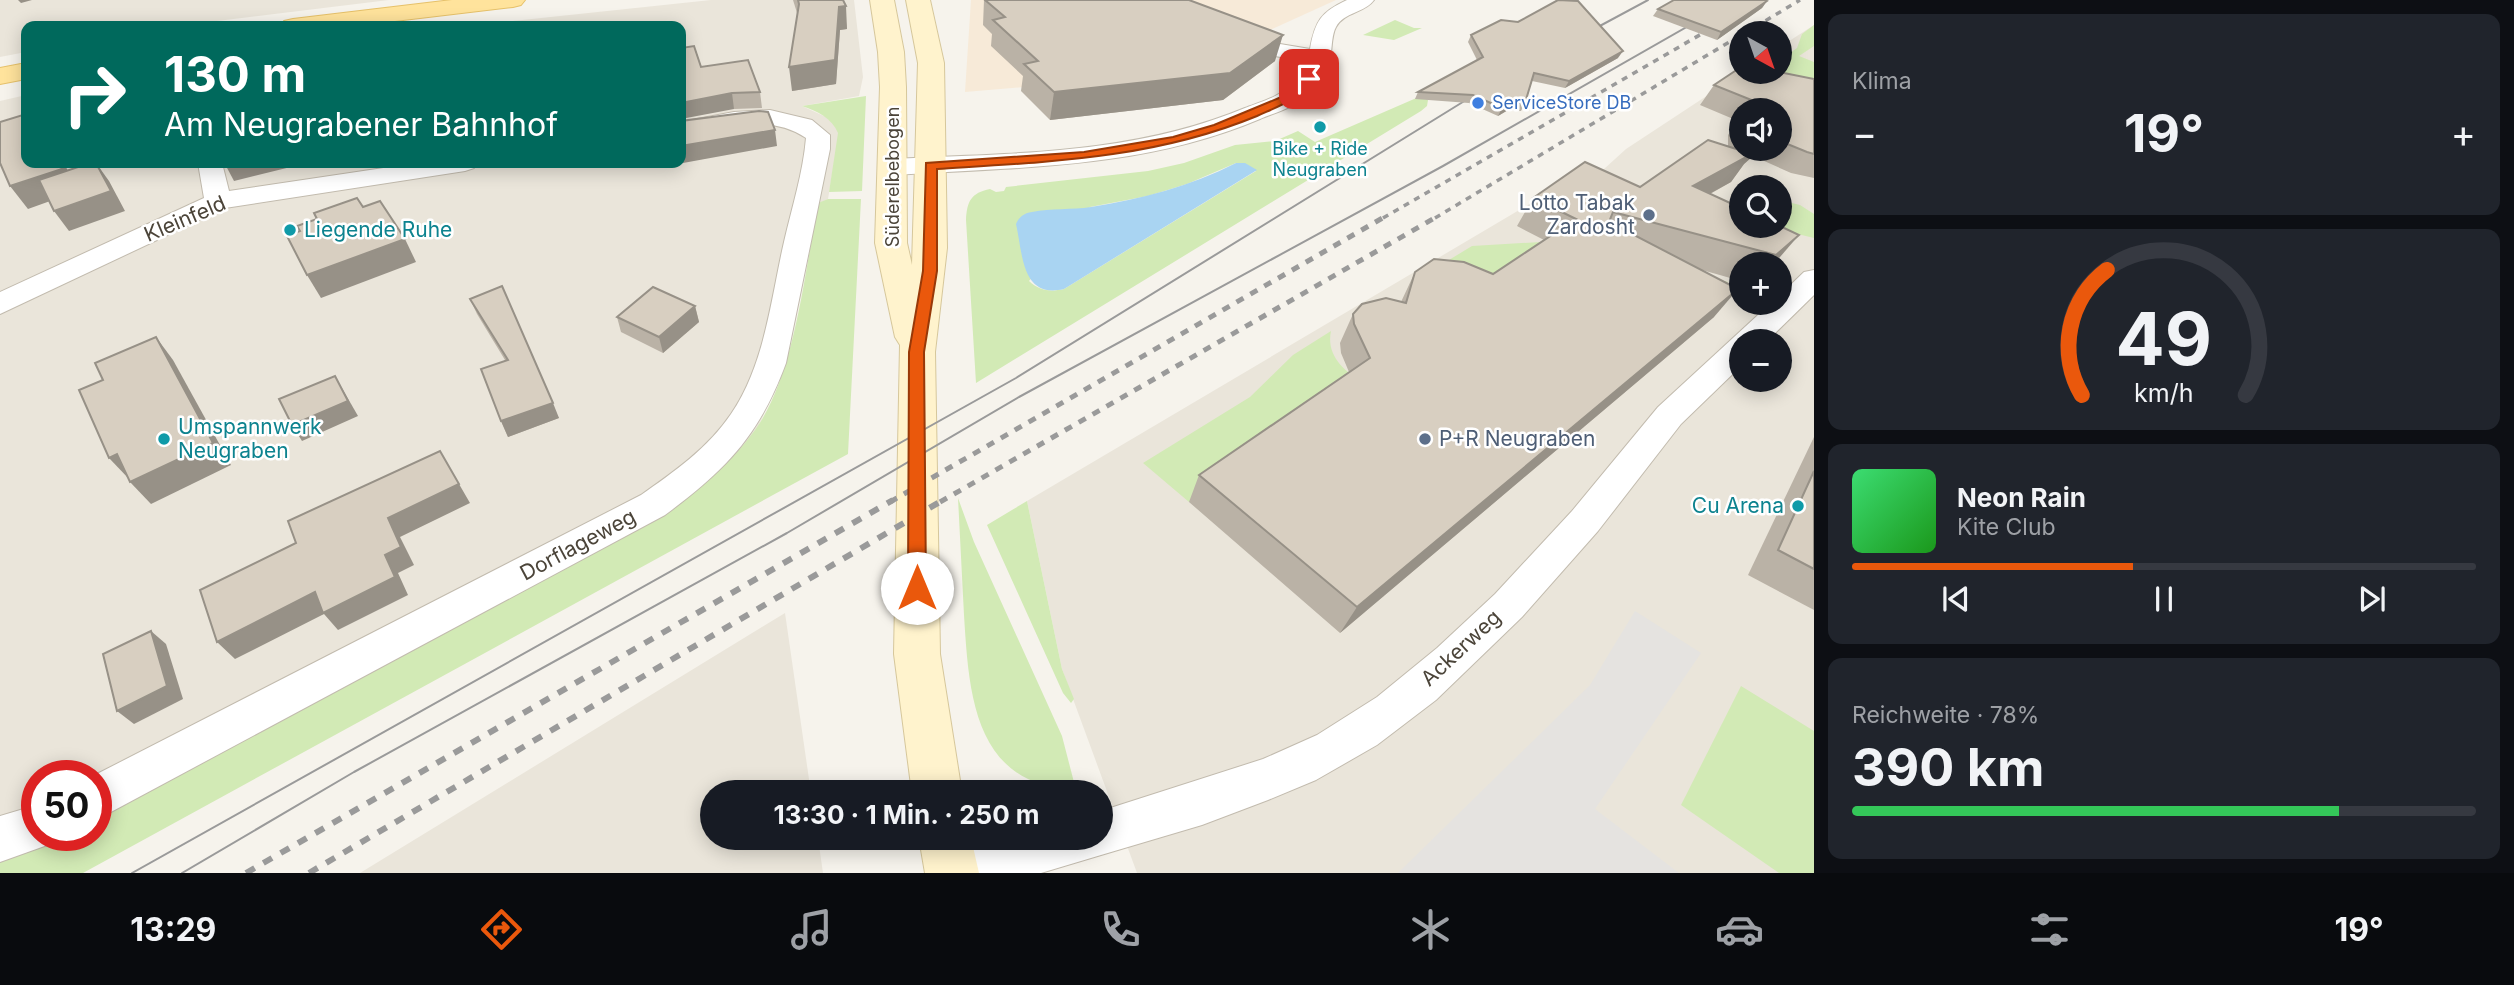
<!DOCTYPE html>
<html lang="de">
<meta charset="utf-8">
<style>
body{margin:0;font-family:Inter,sans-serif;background:#20242c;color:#f1f3f6;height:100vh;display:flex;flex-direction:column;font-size:26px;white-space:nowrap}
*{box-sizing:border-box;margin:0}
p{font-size:23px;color:#9ea1a6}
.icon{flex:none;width:38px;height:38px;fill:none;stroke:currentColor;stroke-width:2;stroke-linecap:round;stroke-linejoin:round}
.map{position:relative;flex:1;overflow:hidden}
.details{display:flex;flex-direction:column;gap:14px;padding:14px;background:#0d0f14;width:700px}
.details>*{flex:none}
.guide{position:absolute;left:21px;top:21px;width:665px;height:147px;border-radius:14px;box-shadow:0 4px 18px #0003;background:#00695c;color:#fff;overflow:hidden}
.needle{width:46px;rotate:140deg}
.controls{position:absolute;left:1729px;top:21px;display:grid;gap:14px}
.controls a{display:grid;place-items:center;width:63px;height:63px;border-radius:50%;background:#171b24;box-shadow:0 4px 18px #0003;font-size:35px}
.speed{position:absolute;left:21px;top:760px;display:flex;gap:14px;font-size:35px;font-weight:700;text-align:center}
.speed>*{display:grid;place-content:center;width:91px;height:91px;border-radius:50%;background:#171b24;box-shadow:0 4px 18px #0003;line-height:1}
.speed .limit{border:10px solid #d22;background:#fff;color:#111}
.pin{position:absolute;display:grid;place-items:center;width:60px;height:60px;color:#fff;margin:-30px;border-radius:14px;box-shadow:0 4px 10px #0006}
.me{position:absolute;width:77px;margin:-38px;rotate:0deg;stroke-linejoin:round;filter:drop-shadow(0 0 5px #0008)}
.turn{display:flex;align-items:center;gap:24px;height:147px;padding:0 28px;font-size:32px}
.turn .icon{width:91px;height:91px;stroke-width:2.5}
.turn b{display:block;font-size:49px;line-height:60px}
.big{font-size:52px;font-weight:700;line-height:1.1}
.details .widget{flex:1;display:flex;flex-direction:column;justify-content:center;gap:10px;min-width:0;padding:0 24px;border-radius:14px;background:#20242c}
.details .dial{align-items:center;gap:0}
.dial svg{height:182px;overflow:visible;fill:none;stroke:#363941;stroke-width:7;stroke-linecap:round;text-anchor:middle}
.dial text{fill:#f1f3f6;stroke:none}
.song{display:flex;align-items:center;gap:21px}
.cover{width:84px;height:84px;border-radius:10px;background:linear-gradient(135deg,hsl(140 70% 55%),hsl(120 70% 35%))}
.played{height:7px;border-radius:4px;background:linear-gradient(90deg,#ea580c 45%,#363941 45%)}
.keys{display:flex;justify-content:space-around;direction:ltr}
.heat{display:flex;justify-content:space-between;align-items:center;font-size:38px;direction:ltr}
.charge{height:10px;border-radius:5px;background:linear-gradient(90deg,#34c759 78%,#363941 0)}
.trip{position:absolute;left:700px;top:780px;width:413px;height:70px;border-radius:35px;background:#171b24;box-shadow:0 4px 18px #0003;font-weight:700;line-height:70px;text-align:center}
.dock{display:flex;height:112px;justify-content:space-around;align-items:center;background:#090b0e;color:#9ea1a6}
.dock .icon{width:49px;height:49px}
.dock .active{color:#ea580c}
.dock b{font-size:32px;color:#f1f3f6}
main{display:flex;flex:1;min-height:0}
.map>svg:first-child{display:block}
.residential{fill:#eae5da;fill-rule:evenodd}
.commercial{fill:#f7ead8}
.green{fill:#d2eab5;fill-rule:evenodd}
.parking{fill:#e5e3e0}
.water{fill:#a9d4f2}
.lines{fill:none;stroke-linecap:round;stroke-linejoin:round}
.minor-casing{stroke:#c2bbae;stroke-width:2}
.secondary-casing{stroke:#d6c79b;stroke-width:2}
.primary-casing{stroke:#e6c16a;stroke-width:2}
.minor{fill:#fff;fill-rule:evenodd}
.secondary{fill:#fff3cd;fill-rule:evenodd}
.primary{fill:#ffe39c;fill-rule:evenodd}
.tram{stroke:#9a9a9a;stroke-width:2}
.rail-far2{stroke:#9a9a9a;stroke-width:3.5;stroke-dasharray:6 6;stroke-linecap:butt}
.rail-far1{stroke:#9a9a9a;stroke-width:5;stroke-dasharray:8 8;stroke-linecap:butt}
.rail{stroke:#9a9a9a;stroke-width:6;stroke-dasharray:10 10;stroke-linecap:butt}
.wall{fill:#bab2a6;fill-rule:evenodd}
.shaded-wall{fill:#979187}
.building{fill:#d8cfc1;stroke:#979187;stroke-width:2}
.route{fill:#ea580c;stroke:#983908;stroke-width:2}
.shop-dot{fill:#3f7fe0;stroke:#fff;stroke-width:2.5}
.culture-dot{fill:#0f9aa8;stroke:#fff;stroke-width:2.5}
.service-dot{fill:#5c6f8a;stroke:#fff;stroke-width:2.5}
.labels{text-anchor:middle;stroke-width:5;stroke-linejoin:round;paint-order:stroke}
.far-shop-label{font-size:18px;fill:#366cbe;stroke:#fff;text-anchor:start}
.far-culture-label{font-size:18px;fill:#0d838f;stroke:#fff}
.far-street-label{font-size:18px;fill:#4b4439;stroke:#fff}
.service-label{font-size:21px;fill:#4e5e75;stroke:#fff;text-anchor:end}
.street-label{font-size:21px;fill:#4b4439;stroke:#fff}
.culture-label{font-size:21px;fill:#0d838f;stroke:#fff;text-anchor:start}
</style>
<main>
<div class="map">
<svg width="1814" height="873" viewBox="0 0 1814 873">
<rect width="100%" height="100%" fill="#f6f3ec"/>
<g class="residential">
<polygon points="0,0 389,0 176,26 26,26 26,52 0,57"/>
<polygon points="711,0 854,0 863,77 859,96 802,106 826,117 835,125 839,133 828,199 818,204 789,350 778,384 757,429 734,458 704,486 664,513 96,775 37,775 37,835 60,835 0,861 0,101 26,95 26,163 681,163 681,26 465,26"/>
<path d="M1814 25V873H1137L1062 669 1027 501 1565 183 1604 169 1626 149 1743 72H1780V47ZM1741 110H1780V149H1741ZM1741 187H1780V226H1741ZM1741 264H1780V303H1741ZM1741 341H1780V380H1741Z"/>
<polygon points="785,613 811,793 712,793 712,838 818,838 823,873 360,873"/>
</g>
<polygon class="commercial" points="971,0 1336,0 1270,30 1203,5 1024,87 965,92"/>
<g class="green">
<polygon points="1395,20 1414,28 1422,28 1394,40 1363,35"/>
<polygon points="1814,25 1814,46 1799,56 1814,62 1814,88 1741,110 1724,109 1772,72 1780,72 1780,60 1797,48 1802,34"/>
<path d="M866 96 862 191 829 192 838 133C832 118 817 111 802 106Z"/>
<path d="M1421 96 1428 100 1427 106 1421 111 976 383 966 220C967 201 971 193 990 189L996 192 1004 191 1006 187 1148 171 1184 163 1235 145 1275 141 1298 131 1315 142ZM1236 163 1256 171 1064 289C1050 292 1040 291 1029 281L1090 207 1148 196 1187 184Z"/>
<path d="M828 199H861L848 454 83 873H0V861L60 835H96V816L664 513C699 489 730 465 755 430 795 375 805 270 818 203Z"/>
<polygon points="1780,200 1800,205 1814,214 1814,238 1765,226 1780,226"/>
<polygon points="1574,218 1670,267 1728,282 1697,308 1478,301 1411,283 1472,246 1541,242"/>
<path d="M1331 331C1326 355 1343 370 1362 382L1189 502 1143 463 1250 397 1293 355Z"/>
<path d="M958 498 974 542 1062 736 1076 790C974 786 969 695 964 615 962 576 960 537 958 498Z"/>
<polygon points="1027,501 1062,669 1074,699 1071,703 1063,693 987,525"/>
<polygon points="1741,686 1814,731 1814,873 1779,873 1681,805"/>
</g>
<polygon class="parking" points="1635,611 1701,653 1595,809 1679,873 1398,873 1590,685"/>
<path class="water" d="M1236 163H1245L1257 170 1064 289C1021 299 1023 254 1016 224 1019 217 1024 213 1032 212 1051 208 1072 210 1091 207 1141 199 1191 186 1236 163Z"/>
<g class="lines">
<g class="minor-casing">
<g id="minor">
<path d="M1347 0H1374C1365 13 1344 12 1336 27 1332 34 1332 45 1331 53 1328 65 1319 82 1311 91 1299 106 1277 112 1260 119 1142 169 1019 167 893 175L884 172 880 167 884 162 893 159C1013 153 1132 155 1245 108 1260 102 1280 97 1292 84 1298 79 1301 68 1305 61L1262 54 1229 42 1226 37 1229 32 1237 31 1274 43 1310 49C1315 21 1321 12 1347 0Z"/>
<path d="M770 110 812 120 830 135V149L786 363C759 436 727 469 665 515L96 820 95 775 641 495C674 472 708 448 731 414 765 365 771 298 784 242 792 207 803 173 806 138 769 112 721 129 681 136V122L734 112Z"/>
<polygon points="198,163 222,163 229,191 417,163 478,163 474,168 465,171 225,208 0,314 0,292 204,198"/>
<polygon points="1814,270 1814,295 1767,341 1741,341 1741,366 1681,424 1598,531 1522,617 1436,700 1377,745 1316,780 1268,800 1202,825 1101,855 1041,873 941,873 948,857 1004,838 1101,838 1101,811 1263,759 1317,735 1377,697 1437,648 1495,594 1572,511 1658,407 1771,303 1780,303 1780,295 1804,272"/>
<polygon points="37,805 37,835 56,835 53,843 0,862 0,816"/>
</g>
</g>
<g class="secondary-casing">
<g id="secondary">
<polygon points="870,0 894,0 904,52 906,87 907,243 912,265 918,63 906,0 930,0 944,63 947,248 935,352 940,654 962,793 912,793 894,654 900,345 895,337 875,243 880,87 878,52"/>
<polygon points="919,838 971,838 979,873 925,873"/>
</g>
</g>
<g class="primary-casing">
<g id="primary">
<polygon points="452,0 525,0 521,5 513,7 353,26 281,26 284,21 293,19"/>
<polygon points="26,63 26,79 0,84 0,68"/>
</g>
</g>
<use href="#minor" class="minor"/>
<use href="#secondary" class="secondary"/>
<use href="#primary" class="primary"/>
<g class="tram">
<polyline points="1583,35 1648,0"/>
<polyline points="132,873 1016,378 1479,92"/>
<polyline points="182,873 354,772 787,533 1019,397 1443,166 1734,0"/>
</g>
<g class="rail-far2">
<polyline points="1745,33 1800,0"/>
<polyline points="1383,218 1717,25"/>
<polyline points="1435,218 1741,35"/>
</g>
<g class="rail-far1">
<polyline points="890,502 1386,216"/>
<polyline points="940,502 1438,216"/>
</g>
<g class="rail">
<polyline points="246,873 893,500"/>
<polyline points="309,873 943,500"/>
</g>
</g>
<g class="wall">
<polygon points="793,0 843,0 847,29 840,30 836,84 792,91 798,16"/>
<polygon points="984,0 1189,0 1275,61 1223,100 1050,120 1021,91 1023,76 991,46 992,34 983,25"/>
<polygon points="1767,1 1762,8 1717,40 1653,16 1658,9"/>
<polygon points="1471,35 1618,58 1565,88 1532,81 1525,103 1521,111 1508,110 1498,116 1469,103 1415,99 1418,92 1477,60 1468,42"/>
<polygon points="701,67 760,92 762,108 734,109"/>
<path d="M1814 79V178L1791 173 1753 156 1744 164 1731 182 1710 194 1780 226 1775 263 1774 264H1741V281L1702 270 1714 317 1340 633 1189 502 1199 475 1349 372 1341 353 1340 343 1353 314 1401 302 1415 272 1493 274 1544 240 1517 226 1533 198 1640 187 1728 146V135L1738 121 1700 105 1714 85ZM1741 110H1780V149H1741Z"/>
<polygon points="470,299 559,418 508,437 501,421 505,360 477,314"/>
<polygon points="695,306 699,322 663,353 621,332 617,317"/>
<polygon points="1814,437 1814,610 1748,575"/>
</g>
<g class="shaded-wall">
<polygon points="18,0 32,0 21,3"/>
<polygon points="1767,1 1762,8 1717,40 1721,32"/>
<polygon points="846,6 847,29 840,30 836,84 792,91 789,67 839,7"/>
<polygon points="1283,35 1275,61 1223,100 1050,120 1054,92"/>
<polygon points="1623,51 1618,58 1565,88 1569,81"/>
<polygon points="732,93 734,109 681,119 681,103"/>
<polygon points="1512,102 1508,110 1498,116 1502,108"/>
<polygon points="775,130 777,146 672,165 672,163 681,163 681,146"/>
<polygon points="1754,149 1758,149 1753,156 1744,164 1731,182 1673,214 1693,186"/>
<polygon points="59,163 64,163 78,191 28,209 10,186"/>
<polygon points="96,163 109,181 125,211 69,231 54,211"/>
<polygon points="232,163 307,163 234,181 225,164"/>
<polygon points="1799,235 1774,264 1768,264 1776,255"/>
<polygon points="405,239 416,262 321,298 307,275"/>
<polygon points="1738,289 1714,317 1340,633 1357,607"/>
<polygon points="695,306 699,322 663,353 659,337"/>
<polygon points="156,337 173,360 231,465 151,504 130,482"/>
<polygon points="335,376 358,416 302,441 292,425"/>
<polygon points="553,403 559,418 508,437 501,421"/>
<polygon points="117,454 130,480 109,458"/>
<polygon points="459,484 470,503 400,537 414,565 398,573 408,595 338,630 324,614 235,659 217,642 385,555 388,518"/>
<polygon points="151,631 166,644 183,699 134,724 117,711"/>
</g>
<g class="building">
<polygon points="798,0 843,0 846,6 839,7 835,60 789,67 799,4"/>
<polygon points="985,0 1189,0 1283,35 1230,73 1054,92 1024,64 1038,61 993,20 1005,17"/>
<polygon points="1558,0 1578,1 1623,51 1569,81 1534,73 1525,103 1512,102 1502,108 1473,95 1418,92 1483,57 1471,35 1501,20 1518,22"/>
<polygon points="1674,0 1765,0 1767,1 1721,32 1658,9"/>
<polygon points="694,46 701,67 748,60 760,92 732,93 681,103 681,48"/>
<polygon points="1741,67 1741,72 1779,72 1814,79 1814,154 1807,152 1780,141 1780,110 1752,110 1764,105 1714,85"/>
<polygon points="759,111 768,112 775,130 681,146 681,121"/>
<polygon points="26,114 26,163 59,163 62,169 10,186 0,163 0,122"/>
<polygon points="1708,140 1752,154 1693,186 1741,208 1741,226 1780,226 1799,235 1776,255 1613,212 1609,222 1738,289 1357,607 1199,475 1370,358 1354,324 1353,314 1362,304 1386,298 1406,303 1415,272 1434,259 1464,262 1493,274 1576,219 1533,198 1585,162 1640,187"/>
<polygon points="1743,149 1754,149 1749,153 1743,151"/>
<polygon points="90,163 96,163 111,191 54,211 39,180"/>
<polygon points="357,198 363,207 380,201 405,239 307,275 287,236 300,231 297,226 317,219 314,213"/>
<polygon points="502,286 553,403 501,421 481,369 508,360 470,299"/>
<polygon points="653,287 695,306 659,337 617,317"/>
<polygon points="156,337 213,443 130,482 117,454 109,458 79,390 103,380 95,363"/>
<polygon points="335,376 348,401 292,425 279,399"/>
<polygon points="440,451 459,484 388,518 401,547 385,555 395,577 323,613 315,592 217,642 200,590 296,543 288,521"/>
<polygon points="1814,471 1814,569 1778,550"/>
<polygon points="151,631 167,686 117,711 103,654"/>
</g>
<path class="route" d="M1309 76 1315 79C1300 99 1279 106 1257 116 1153 159 1047 162 937 169V271L924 352 926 588 923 594 917 596 911 594 908 588 909 352 923 271 926 163 1084 152 1173 137 1214 125 1279 98Z"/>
<circle class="shop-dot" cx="1478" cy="103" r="7"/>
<g class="culture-dot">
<circle cx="1320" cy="127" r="7"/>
<circle cx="290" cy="230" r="7"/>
<circle cx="164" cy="439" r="7"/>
<circle cx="1798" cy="506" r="7"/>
</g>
<g class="service-dot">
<circle cx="1649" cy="215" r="7"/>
<circle cx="1425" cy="439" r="7"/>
</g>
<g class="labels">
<g class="far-shop-label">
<text x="1492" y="109">ServiceStore DB</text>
</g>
<g class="far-culture-label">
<text x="1320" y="155">Bike + Ride<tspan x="1320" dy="21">Neugraben</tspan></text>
</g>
<g class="far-street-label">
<text transform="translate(893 177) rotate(-90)" y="6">Süderelbebogen</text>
</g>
<g class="service-label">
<text x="1635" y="210">Lotto Tabak<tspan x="1635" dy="24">Zardosht</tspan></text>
<text x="1439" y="446" text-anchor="start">P+R Neugraben</text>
</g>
<g class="street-label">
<text transform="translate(185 219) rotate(-23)" y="7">Kleinfeld</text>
<text transform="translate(578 545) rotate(-28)" y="7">Dorflageweg</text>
<text transform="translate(1461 648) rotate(-43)" y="7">Ackerweg</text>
</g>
<g class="culture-label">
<text x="304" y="237">Liegende Ruhe</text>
<text x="178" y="434">Umspannwerk<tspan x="178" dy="24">Neugraben</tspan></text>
<text x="1784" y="513" text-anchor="end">Cu Arena</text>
</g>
</g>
</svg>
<div class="controls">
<a><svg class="needle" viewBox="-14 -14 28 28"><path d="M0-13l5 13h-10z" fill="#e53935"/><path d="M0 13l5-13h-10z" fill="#9ea1a6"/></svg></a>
<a><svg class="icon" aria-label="sound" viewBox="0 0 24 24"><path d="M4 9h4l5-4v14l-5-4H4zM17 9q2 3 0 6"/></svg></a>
<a><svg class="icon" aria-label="search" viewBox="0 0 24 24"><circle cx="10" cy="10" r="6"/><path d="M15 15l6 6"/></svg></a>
<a>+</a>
<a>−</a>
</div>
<div class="speed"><div class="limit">50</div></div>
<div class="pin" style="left:1309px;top:79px;background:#d93025"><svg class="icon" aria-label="arrive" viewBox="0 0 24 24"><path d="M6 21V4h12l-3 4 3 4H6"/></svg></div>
<svg class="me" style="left:917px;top:588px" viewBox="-20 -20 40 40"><circle r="19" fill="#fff"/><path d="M0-13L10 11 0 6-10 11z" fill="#ea580c"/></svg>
<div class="trip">13:30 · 1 Min. · 250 m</div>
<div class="guide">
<div class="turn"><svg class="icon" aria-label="right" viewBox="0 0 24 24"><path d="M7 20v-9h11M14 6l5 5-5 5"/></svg><div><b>130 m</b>Am Neugrabener Bahnhof</div></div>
</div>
</div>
<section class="details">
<div class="widget"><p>Klima</p>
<div class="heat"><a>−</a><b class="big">19°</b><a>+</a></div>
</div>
<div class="widget dial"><svg viewBox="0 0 100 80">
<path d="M14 69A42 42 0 1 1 86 69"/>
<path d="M14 69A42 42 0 0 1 25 14" stroke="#ea580c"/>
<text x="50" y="56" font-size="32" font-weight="700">49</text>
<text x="50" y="72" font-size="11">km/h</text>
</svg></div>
<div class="widget">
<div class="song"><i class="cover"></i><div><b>Neon Rain</b><p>Kite Club</p></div></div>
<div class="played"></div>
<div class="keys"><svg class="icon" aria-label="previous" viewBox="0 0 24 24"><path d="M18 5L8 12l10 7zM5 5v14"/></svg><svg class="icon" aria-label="pause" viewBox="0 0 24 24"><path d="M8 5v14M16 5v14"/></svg><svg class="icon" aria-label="next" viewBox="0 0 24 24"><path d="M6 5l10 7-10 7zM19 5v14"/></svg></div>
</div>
<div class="widget"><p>Reichweite · 78%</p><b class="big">390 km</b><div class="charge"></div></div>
</section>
</main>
<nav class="dock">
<b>13:29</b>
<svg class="icon active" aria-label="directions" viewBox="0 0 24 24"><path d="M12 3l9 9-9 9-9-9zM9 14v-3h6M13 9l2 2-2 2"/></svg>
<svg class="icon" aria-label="music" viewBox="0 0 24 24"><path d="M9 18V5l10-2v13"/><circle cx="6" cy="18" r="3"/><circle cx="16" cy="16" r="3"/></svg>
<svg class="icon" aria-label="phone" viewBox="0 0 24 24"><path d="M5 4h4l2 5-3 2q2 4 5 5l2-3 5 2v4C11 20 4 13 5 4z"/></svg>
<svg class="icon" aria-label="climate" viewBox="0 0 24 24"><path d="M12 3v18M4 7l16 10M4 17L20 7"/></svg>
<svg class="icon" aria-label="car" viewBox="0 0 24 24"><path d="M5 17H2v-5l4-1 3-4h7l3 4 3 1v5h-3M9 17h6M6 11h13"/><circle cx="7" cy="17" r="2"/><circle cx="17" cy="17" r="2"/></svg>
<svg class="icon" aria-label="filters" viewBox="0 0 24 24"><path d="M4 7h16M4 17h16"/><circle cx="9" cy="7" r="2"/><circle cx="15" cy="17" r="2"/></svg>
<b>19°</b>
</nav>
